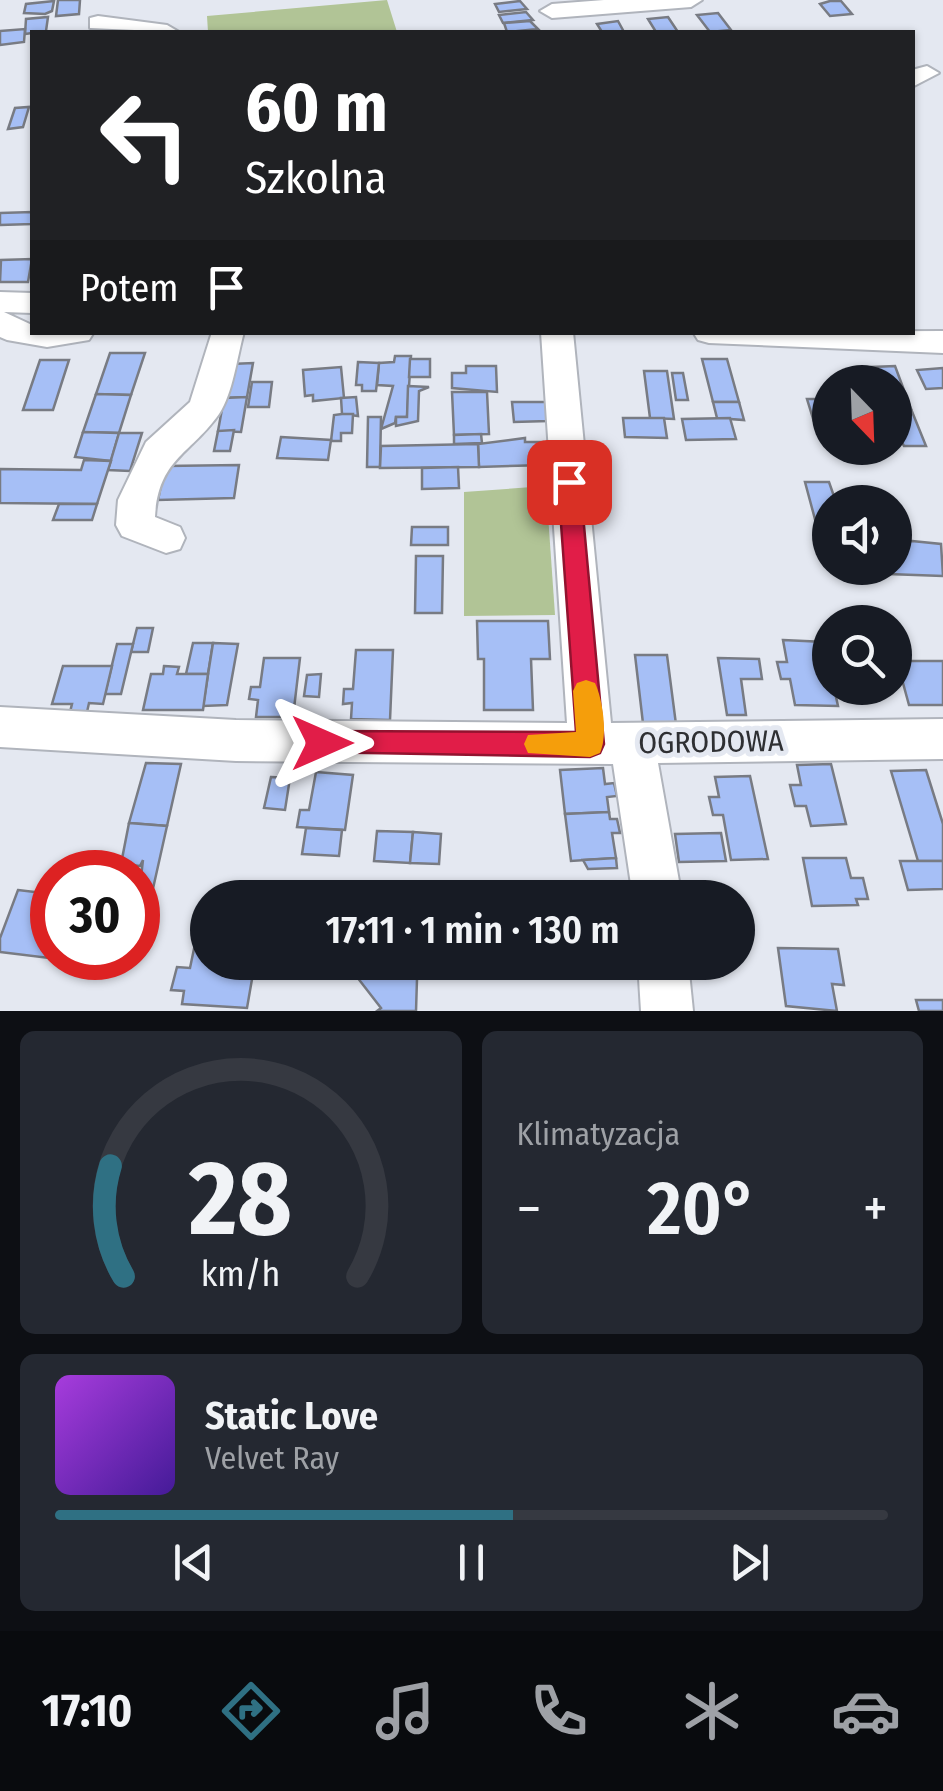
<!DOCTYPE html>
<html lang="pl">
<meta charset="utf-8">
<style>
body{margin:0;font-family:"Fira Sans Condensed",sans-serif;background:#242831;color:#f1f3f6;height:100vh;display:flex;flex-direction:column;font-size:38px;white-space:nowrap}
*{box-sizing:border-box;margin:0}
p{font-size:32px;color:#9ea1a6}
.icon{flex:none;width:55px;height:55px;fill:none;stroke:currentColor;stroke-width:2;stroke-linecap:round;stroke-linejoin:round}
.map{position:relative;height:1011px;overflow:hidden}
.side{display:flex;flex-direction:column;gap:20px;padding:20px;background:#0d0f14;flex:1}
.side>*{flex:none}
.hud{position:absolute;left:30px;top:30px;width:885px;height:305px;border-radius:0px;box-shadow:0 2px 8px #0004;background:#202124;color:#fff;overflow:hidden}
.needle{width:65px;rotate:157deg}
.fabs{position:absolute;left:812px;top:365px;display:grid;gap:20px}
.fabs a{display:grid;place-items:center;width:100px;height:100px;border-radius:50%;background:#171b24;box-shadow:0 2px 8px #0004;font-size:50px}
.speed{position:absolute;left:30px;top:850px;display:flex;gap:20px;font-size:50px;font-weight:700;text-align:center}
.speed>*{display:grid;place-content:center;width:130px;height:130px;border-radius:50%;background:#171b24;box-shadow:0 2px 8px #0004;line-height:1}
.speed .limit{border:15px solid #d22;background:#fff;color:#111}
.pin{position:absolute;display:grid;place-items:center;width:85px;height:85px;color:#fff;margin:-42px;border-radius:20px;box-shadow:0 5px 15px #0006}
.me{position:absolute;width:110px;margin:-55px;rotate:90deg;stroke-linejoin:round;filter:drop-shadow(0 0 8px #0008)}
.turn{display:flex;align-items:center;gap:35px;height:210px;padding:0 50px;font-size:45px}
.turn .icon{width:130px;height:130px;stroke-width:2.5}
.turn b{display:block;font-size:70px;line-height:85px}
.then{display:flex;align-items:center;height:95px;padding:0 50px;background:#0003;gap:20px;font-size:38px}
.big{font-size:75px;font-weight:600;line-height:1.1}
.side .widget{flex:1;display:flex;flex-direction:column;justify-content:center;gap:15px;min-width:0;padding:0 35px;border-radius:15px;background:#242831}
.side .dial{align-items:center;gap:0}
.dial svg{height:260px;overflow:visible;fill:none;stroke:#363941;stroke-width:7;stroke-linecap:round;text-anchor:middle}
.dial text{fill:#f1f3f6;stroke:none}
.song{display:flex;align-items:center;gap:30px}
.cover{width:120px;height:120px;border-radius:15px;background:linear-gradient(135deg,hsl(280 70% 55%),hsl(260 70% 35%))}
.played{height:10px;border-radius:5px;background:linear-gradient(90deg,#2f7083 55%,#363941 55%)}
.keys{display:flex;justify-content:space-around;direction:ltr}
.heat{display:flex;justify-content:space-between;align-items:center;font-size:55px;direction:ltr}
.side .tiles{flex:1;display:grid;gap:20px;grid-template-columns:1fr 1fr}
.widget:last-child{grid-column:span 2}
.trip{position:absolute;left:190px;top:880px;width:565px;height:100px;border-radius:50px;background:#171b24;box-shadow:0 2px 8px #0004;font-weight:600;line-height:100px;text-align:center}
.menu{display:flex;height:160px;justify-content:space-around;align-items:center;background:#090b0e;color:#9ea1a6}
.menu .icon{width:70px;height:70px}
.menu .on{color:#2f7083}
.menu b{font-size:45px;color:#f1f3f6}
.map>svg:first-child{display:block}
.green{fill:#b1c496}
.building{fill:#a6bff6;stroke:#787b83;stroke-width:2.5}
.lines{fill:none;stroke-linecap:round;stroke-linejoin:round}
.minor-casing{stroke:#b0b4bc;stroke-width:4}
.minor{fill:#fff;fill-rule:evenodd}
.route{fill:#e11d48;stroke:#92132f;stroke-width:2.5}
.slow{fill:#f59e0b}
.labels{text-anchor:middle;stroke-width:10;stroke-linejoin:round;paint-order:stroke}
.street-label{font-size:30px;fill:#2e2f32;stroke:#e4e8f1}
</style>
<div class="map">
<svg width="943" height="1011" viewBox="0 0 943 1011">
<rect width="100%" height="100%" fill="#e4e8f1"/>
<g class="green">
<polygon points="387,0 397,32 208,32 207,16"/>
<polygon points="546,486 555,615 464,616 464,492"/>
</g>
<g class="building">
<polygon points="58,0 80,0 79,14 56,16"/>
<polygon points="54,1 52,11 45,14 24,13 26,4"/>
<polygon points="520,1 527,9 499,12 495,4"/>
<polygon points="830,1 841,1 852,14 830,16 820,4"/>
<polygon points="526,12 533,20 503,23 499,15"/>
<polygon points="718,13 731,30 710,32 697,15"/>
<polygon points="48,17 46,31 25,34 26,19"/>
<polygon points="668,17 678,32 656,32 648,19"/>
<polygon points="530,21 538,29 507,32 504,23"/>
<polygon points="618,21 624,32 602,32 597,24"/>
<polygon points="25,29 24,42 0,45 0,31"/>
<polygon points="29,107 23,127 8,129 15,108"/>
<polygon points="32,212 32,224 0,225 0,213"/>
<polygon points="32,259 28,282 0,282 1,260"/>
<polygon points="110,353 145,353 131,395 96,394"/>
<polygon points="395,356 411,356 407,417 396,417 395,423 381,429 393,386 377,385 379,363 394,362"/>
<polygon points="410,359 430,359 430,377 409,377"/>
<polygon points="702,359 727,359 739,402 713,402"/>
<polygon points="40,360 69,360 53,410 23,410"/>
<polygon points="358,362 379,363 376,391 362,391 362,385 356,385"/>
<polygon points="253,363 247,397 224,398 231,364"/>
<polygon points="466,366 496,366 497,392 452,388 452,373 466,373"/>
<polygon points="895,366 911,409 895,409 895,382 877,382 872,367"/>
<polygon points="341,367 344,398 313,401 313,395 305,396 303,370"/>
<polygon points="943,368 943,388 926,389 917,370"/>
<polygon points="644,371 667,371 674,419 650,418"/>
<polygon points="672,373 683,373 688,400 676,400"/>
<polygon points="252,382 272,382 269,407 248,407"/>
<polygon points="408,386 429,387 419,391 418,421 396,426 396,417 407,417"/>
<polygon points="452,392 487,392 489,434 454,435"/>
<polygon points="96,394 131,395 119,433 83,432"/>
<polygon points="247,397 241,432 218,431 224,398"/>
<polygon points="356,397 358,416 342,414 341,398"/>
<polygon points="807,399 830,399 830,425 815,425"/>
<polygon points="512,402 546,402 548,421 514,422"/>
<polygon points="713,402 739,402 744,420 717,418"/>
<polygon points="895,409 911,409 926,446 904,446 895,431"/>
<polygon points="342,414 353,414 352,433 341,433 341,441 331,441 334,415"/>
<polygon points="368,417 381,417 380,467 367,467"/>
<polygon points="623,418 664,418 667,438 625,437"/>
<polygon points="730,418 736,439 686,440 682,419"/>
<polygon points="218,431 234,430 230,451 214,451"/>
<polygon points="83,432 119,433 111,461 75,457"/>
<polygon points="119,433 142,433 130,471 108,470"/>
<polygon points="481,434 482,443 454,444 454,435"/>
<polygon points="281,437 331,440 328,460 277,458"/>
<polygon points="525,438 525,442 543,442 545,465 479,467 478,444"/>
<polygon points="478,444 479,467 380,468 381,446"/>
<polygon points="84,460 111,461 97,504 0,503 0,469 81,470"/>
<polygon points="239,465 234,498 158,500 165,466"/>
<polygon points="458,467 459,488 422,489 422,468"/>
<polygon points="805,482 829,482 836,502 830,502 830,523 816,523"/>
<polygon points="59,504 97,504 92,520 53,520"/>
<polygon points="412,527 448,527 448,545 411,545"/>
<polygon points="912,541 941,544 943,576 888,574 886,568 895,568 896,545"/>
<polygon points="416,556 443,556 442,613 415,613"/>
<polygon points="477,621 548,621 550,659 531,659 533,710 484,710 484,659 478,659"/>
<polygon points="137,628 153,628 148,652 131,652"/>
<polygon points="783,640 825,642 830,688 834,688 838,706 795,705 790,679 781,679 777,662 787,662"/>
<polygon points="193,643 213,643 208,674 186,674"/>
<polygon points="213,643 238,644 227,705 203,706"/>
<polygon points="117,644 133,644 121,694 105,694"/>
<polygon points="356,650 393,650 390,720 351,719 352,703 343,704 344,689 353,689"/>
<polygon points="635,655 667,655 677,732 644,732"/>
<polygon points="264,658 300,658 293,717 256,717 258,700 249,699 251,687 260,687"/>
<polygon points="718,658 759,659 762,679 741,679 746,715 727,715"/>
<polygon points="897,661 943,661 943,705 909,705"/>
<polygon points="63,666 112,666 103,704 89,703 87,712 70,712 72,704 52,704"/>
<polygon points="164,666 179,667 177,674 208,674 203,710 143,710 151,674 163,674"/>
<polygon points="321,674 319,697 304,696 307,675"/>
<polygon points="146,763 181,764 167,826 129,823"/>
<polygon points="831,764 846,824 811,826 806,806 795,806 790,785 801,785 797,765"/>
<polygon points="603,768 605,784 614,783 617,796 607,797 609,812 565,814 560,770"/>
<polygon points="926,770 943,824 943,861 918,861 891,771"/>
<polygon points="316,772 353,775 345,830 297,827 300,810 309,810"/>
<polygon points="750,776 768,859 731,860 723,815 713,815 709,797 719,797 715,777"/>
<polygon points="271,777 290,778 285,810 264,808"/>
<polygon points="609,812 610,819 617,819 620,833 612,833 616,858 571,861 565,814"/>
<polygon points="129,823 167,826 150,902 138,901 143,860 140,866 121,864"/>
<polygon points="306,828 342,830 339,856 302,854"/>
<polygon points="377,831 413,832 410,863 374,861"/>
<polygon points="413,832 441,834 439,864 410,863"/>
<polygon points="721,833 726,861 679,862 675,834"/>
<polygon points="616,858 617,868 588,869 583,860"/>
<polygon points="803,858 846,858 851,878 863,878 868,899 856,899 858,905 812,906"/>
<polygon points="900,861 943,861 943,889 908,890"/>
<polygon points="18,890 52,894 52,958 92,958 90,963 0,952 0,938"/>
<polygon points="195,944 208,945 208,962 255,962 247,1008 182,1004 184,991 171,990 177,967 190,968"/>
<polygon points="778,948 838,949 844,985 832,984 837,1011 786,1006"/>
<polygon points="351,962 429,962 431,965 417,979 416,1011 377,1011 381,1008 350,968"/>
<polygon points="916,1000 943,1000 943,1011 919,1011"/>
</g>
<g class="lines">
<g class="minor-casing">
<g id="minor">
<polygon points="604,0 702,0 691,7 552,18 540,11 552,4"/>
<polygon points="98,16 167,25 179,32 90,28 90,18"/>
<polygon points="927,66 939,73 912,87 912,70"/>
<polygon points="0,292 32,293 32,313 4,312 32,325 32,332 94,332 89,340 47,347 7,340 0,337"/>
<polygon points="943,331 943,353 709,343 698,340 693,332"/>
<path d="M212 332H244C237 357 233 393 219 414 191 454 158 459 155 517L180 527 185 538 180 549 166 553 122 536 116 525 118 500 146 442 190 402Z"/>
<polygon points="541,332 573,332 611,723 943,719 943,759 658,763 682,898 633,898 613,764 236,761 0,747 0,707 236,720 567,723"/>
<polygon points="638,962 688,962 693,1011 641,1011"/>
</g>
</g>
<use href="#minor" class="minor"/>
</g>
<polygon class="route" points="569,474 580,482 604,744 600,753 590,757 312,752 308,743 312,734 322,731 576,732 558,482"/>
<path class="slow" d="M586 680 595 683C603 700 608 736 600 753L590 757 528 753 524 744 528 735 576 732 573 691 577 683Z"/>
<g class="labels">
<g class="street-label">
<text transform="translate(711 742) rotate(-1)" y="10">OGRODOWA</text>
</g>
</g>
</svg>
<div class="fabs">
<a><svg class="needle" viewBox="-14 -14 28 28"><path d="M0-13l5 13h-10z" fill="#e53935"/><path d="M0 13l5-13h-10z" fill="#9ea1a6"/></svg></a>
<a><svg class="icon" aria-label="sound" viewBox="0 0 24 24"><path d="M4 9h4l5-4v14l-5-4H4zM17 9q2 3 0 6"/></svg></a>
<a><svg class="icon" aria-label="search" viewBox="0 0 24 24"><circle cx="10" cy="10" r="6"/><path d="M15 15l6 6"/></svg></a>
</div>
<div class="speed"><div class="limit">30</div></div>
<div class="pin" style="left:569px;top:482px;background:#d93025"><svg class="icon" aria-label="arrive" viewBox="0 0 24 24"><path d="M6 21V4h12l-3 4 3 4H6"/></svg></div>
<svg class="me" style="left:322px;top:743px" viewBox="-20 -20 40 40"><path d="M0-17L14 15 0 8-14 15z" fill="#e11d48" stroke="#fff" stroke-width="4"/></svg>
<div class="trip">17:11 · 1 min · 130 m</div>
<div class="hud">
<div class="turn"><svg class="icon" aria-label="left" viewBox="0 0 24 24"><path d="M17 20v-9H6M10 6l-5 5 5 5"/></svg><div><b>60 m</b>Szkolna</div></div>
<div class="then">Potem<svg class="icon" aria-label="arrive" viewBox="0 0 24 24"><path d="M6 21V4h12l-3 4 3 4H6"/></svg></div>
</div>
</div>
<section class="side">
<div class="tiles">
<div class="widget dial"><svg viewBox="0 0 100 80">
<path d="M14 69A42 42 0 1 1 86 69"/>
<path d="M14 69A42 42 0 0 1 10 35" stroke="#2f7083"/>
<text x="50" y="56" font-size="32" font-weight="700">28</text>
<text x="50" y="72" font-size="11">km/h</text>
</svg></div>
<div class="widget"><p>Klimatyzacja</p>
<div class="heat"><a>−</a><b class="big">20°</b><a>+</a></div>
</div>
<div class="widget">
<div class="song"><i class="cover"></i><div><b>Static Love</b><p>Velvet Ray</p></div></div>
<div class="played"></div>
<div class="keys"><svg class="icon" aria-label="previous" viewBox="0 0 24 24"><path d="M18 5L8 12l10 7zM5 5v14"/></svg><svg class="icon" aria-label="pause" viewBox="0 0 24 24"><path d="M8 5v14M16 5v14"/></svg><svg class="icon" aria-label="next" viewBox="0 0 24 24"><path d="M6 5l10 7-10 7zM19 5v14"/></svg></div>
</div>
</div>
</section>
<nav class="menu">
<b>17:10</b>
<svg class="icon on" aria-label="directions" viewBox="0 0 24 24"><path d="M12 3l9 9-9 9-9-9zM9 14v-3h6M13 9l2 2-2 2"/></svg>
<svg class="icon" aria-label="music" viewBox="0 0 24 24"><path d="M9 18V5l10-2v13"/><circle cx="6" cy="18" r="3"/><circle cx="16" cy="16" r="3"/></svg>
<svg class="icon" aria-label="phone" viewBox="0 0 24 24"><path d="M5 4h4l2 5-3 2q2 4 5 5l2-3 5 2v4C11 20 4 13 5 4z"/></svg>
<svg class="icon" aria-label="climate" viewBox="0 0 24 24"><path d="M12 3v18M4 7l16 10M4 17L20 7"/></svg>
<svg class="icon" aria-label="car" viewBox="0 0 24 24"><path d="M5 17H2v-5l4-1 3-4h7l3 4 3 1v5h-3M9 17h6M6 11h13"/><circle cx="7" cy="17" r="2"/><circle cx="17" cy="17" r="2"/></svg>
</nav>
